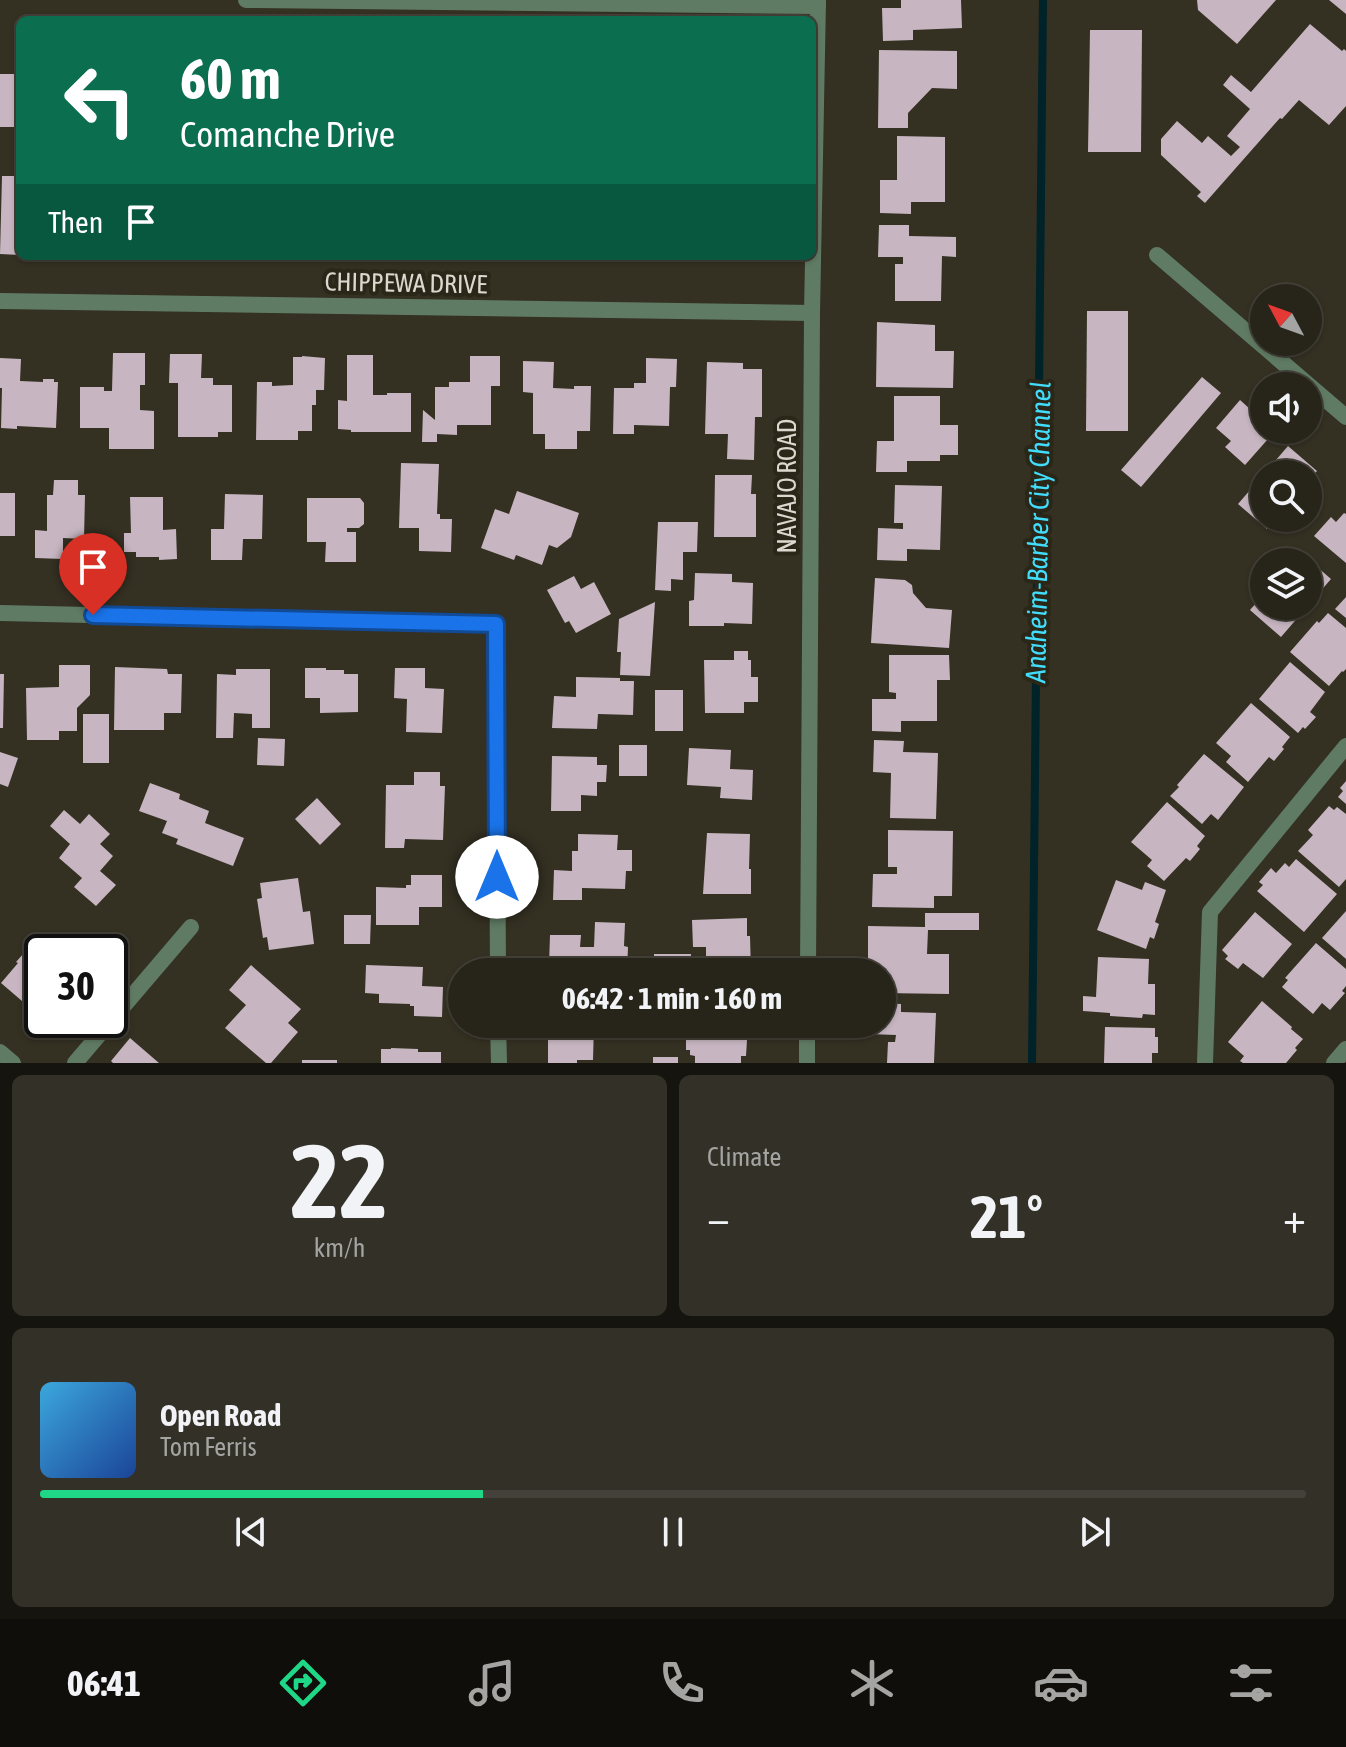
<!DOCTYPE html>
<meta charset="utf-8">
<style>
body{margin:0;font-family:"Asap Condensed",sans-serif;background:#333027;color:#f1f3f6;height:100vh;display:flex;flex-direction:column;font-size:30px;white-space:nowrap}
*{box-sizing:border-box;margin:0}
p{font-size:26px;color:#a4a4a2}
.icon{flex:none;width:44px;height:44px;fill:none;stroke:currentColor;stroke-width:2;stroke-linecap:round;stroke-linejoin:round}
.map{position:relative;height:1063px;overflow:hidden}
.side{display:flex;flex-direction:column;gap:12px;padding:12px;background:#15140e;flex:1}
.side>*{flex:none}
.banner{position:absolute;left:16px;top:16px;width:800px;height:244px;border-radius:12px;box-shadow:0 2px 6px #0004,0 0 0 2px #434139;background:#0b6e4f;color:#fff;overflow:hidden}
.needle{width:52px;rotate:311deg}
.buttons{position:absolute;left:1250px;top:284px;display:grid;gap:16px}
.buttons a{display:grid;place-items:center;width:72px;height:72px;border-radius:50%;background:#27241a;box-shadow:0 2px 6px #0004,0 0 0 2px #434139;font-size:40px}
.speed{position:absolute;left:24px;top:934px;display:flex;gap:16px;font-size:40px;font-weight:700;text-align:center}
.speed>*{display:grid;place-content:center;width:104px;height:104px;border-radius:50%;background:#27241a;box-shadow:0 2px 6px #0004,0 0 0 2px #434139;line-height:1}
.speed .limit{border:4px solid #111;border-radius:12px;background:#fff;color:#111}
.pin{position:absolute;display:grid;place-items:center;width:68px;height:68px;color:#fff;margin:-82px -34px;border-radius:50% 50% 50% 0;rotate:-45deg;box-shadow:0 0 8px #0007}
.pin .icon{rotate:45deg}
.me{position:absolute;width:88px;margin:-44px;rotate:0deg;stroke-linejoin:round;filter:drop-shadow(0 0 6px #0008)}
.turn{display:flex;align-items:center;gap:28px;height:168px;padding:0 32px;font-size:36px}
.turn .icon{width:104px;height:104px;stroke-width:2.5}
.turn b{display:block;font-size:56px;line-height:68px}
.then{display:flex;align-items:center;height:76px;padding:0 32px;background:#0003;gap:16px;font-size:30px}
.big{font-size:60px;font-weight:700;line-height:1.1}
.side .tile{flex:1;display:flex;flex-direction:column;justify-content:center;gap:12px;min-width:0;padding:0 28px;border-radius:12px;background:#333027}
.side .dial{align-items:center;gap:0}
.dial b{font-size:104px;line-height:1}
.song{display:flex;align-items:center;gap:24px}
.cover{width:96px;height:96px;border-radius:12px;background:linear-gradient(135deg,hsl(200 70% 55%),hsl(220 70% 35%))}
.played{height:8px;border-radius:4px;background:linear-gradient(90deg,#1fd887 35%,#434139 35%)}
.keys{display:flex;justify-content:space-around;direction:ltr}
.heat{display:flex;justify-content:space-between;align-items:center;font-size:44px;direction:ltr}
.side .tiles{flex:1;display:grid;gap:12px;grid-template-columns:1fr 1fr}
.tile:last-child{grid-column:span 2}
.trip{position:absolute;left:448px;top:958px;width:448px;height:80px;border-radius:40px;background:#27241a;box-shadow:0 2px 6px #0004,0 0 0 2px #434139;font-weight:700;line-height:80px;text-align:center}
.tabs{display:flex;height:128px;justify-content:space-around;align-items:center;background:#100e0a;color:#a4a4a2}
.tabs .icon{width:56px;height:56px}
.tabs .active{color:#1fd887}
.tabs b{font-size:36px;color:#f1f3f6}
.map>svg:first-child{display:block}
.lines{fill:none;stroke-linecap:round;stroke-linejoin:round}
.stream{stroke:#002229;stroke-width:8}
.building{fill:#c7b6c1}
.minor{stroke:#607b64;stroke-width:16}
.route-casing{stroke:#114b97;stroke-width:20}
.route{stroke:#1a73e8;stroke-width:14}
.labels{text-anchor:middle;stroke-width:8;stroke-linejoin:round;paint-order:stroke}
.street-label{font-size:26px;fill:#dad8cf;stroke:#2a2718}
.water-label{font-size:28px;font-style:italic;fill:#42ddfc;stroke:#2a2718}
</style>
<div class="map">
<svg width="1346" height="1063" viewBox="0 0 1346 1063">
<rect width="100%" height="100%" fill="#343022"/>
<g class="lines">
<polyline class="stream" points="1032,1063 1043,0"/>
</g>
<g class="building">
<polygon points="901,0 961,0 962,28 913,30 913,40 883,41 882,8 901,8"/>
<polygon points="1197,0 1276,0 1237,44 1198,10"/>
<polygon points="1329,0 1346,0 1346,14"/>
<polygon points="1310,24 1342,51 1344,49 1346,51 1346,106 1329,125 1299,100 1282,119 1280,118 1205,203 1197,196 1201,192 1161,155 1161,139 1177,121 1202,143 1208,136 1231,156 1240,147 1227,136 1250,109 1223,85 1231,75 1251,92"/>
<polygon points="1090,30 1142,30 1141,152 1088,152"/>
<polygon points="879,50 957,51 957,89 932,88 908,113 908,128 878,128"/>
<polygon points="15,69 20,69 20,127 0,127 0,74 15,74"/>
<polygon points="897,136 945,137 945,202 911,202 911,214 880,213 880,180 897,180"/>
<polygon points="2,176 20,176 20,255 0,254"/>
<polygon points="879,225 909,225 909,236 956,237 956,257 942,256 941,301 895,301 895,264 903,264 903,257 878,257"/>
<rect x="436" y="256" width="32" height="3"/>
<rect x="558" y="256" width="31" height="6"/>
<polygon points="1087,311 1128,311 1128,431 1086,431"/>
<polygon points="877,322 935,325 935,351 954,351 953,388 876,387"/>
<polygon points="113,353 145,353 145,385 140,385 140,410 154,411 154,449 109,449 109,428 80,428 80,387 104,387 104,391 112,391"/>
<polygon points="170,354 202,354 201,378 213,378 213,385 232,385 232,432 218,432 218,437 178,437 178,383 169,383"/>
<polygon points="347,355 373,355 373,395 387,395 387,393 411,393 411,432 351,432 351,430 338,429 338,400 347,401"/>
<polygon points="302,356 325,358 324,390 316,390 316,405 312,405 312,431 298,431 298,440 256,440 257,382 272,382 272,386 293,385 293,357 302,357"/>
<polygon points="470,356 500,356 500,386 491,386 491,425 457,425 457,435 437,434 437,442 422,442 423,410 435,420 435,387 449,387 449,382 470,382"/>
<polygon points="0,358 21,359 20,381 43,382 43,379 54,379 54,382 58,382 56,428 17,426 17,429 1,428 2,388 0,388"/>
<polygon points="646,358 677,359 676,387 670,387 669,426 634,425 634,434 613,434 614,388 634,388 634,383 646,383"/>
<polygon points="523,361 554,362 553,388 574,389 574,386 591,386 590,431 577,431 577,449 545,449 545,434 533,434 533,393 523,392"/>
<polygon points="707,362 743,363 743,369 762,369 762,417 755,417 754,460 727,459 728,434 705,434"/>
<polygon points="1202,377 1221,393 1141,487 1121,470"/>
<polygon points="894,396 940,396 940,425 958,425 958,455 940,455 940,461 907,461 907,472 876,472 877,441 894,441"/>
<polygon points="1240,400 1250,409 1253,407 1264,417 1264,430 1276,430 1245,465 1225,447 1231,441 1216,428"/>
<polygon points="1288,446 1317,471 1308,481 1308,474 1264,474 1264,518 1276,518 1267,529 1238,504"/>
<polygon points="401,463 439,464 437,514 440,514 440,519 452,519 451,552 419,551 419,528 399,528"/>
<polygon points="715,475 752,475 751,494 756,494 756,537 714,537"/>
<polygon points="54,480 78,480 78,495 85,495 84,539 63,538 63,559 35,558 35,530 47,531 47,495 53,495"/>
<polygon points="895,485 942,486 940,550 907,549 907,561 877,560 878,528 903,529 903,523 894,523"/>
<polygon points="517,491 579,513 571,537 557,548 549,545 542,565 516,555 514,560 481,548 495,509 509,514"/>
<rect x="0" y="493" width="15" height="43"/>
<polygon points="225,494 263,495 262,539 243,539 242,560 211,560 211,529 224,529"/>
<polygon points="130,497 163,497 163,530 176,529 177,559 159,560 159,557 136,557 136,552 124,552 124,533 131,533"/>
<polygon points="307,498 360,498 364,503 364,524 359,528 347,528 347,532 356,532 356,562 325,562 326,542 307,542"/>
<polygon points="1344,513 1346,514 1346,563 1314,536 1331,517 1336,522"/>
<polygon points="658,522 698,522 697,552 683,552 683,580 671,579 671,591 655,590"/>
<polygon points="1300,552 1331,579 1281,637 1250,610 1264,594 1264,606 1308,606 1308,562 1292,562"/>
<polygon points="695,573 732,574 732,582 753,583 752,624 724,623 724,626 689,626 689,601 694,600"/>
<polygon points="574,576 581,589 594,582 611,614 576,633 569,621 565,623 547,590"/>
<polygon points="875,578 905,580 912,585 913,593 926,608 952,610 949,648 871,643"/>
<polygon points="1346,597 1346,618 1335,609"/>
<polygon points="655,602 650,676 620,675 621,652 617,652 619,619"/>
<polygon points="1328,613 1346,628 1346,669 1343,672 1342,671 1329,686 1290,652 1317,621 1319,623"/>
<polygon points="734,651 748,651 748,660 751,660 751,677 758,677 758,702 744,702 744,713 705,713 704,660 734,660"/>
<polygon points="889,655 949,655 950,680 937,680 937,721 901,721 901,732 872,731 872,699 896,699 896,693 889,692"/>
<polygon points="1290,662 1325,692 1310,712 1316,717 1305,729 1303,727 1298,733 1259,699"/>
<polygon points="59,665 90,665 90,695 77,708 77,731 59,731 59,740 27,740 26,688 59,687"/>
<polygon points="115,667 167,669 168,674 182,674 181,713 164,713 164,730 114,730"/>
<polygon points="305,668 326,668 326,670 344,670 344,674 358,674 358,712 320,713 320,698 305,698"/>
<polygon points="395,668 425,668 425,688 444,689 442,733 406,732 407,699 394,698"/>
<polygon points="236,669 270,669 270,728 252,728 252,714 234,713 233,738 216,738 217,674 236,675"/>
<polygon points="0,674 4,674 3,728 0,728"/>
<polygon points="576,677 620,678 620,681 634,681 633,715 598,714 597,729 552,728 554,696 576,697"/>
<rect x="655" y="690" width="28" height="41"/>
<polygon points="1251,703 1290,737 1282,747 1284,749 1274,761 1269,757 1248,782 1226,762 1231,756 1216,743"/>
<rect x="83" y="714" width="26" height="49"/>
<polygon points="258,738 285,739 284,766 257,765"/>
<polygon points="874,740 904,741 903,752 938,753 936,819 890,818 891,773 873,772"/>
<rect x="619" y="745" width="28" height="31"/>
<polygon points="689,748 731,750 730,769 753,770 752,800 720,798 721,787 687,785"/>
<polygon points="0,752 18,758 8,787 0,784"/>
<polygon points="1204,754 1244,787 1218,820 1211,814 1202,824 1170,796 1179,787 1177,785"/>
<polygon points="552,756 597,757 597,765 607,765 606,782 597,782 597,796 581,795 581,811 551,811"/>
<polygon points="414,772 440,772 440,786 445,786 443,840 405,839 404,848 385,848 386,785 414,785"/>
<polygon points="1346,781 1346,804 1338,797 1343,791 1340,788"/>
<polygon points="150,783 180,794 179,799 209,811 205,823 244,838 233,866 176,844 178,839 162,833 167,821 139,811"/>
<polygon points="317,798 341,824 320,845 295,819"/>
<polygon points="1167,802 1205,836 1197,846 1200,849 1190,861 1186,858 1164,881 1147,866 1152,860 1131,842"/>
<polygon points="1329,806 1334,810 1337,807 1346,814 1346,879 1339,887 1298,851 1313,835 1308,830"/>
<polygon points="64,810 80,824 89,814 110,834 100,844 113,856 100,871 116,885 96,906 74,887 82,878 59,858 70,844 50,826"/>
<polygon points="888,830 953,831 952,896 934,896 934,908 872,907 873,874 897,874 897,867 888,867"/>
<polygon points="707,833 750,834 749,869 751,869 751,894 703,894"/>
<polygon points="578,834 618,835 617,850 632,850 632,871 626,871 625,889 582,888 582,900 553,900 554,870 572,871 572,851 578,851"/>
<polygon points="1296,859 1337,894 1304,932 1257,891 1263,885 1259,882 1271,868 1276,873 1285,863 1289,867"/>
<polygon points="411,875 442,875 442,907 419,907 419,925 376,925 376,887 406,888 406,885 411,885"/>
<polygon points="298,878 303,912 310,911 314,944 269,950 267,937 263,938 257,899 262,898 260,883"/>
<polygon points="1116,880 1142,890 1145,882 1166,890 1155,922 1159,924 1154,939 1150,937 1146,949 1097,930"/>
<polygon points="1346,911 1346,959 1322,938"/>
<polygon points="1255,912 1292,944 1263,978 1243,963 1238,969 1225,959 1228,956 1222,950"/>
<polygon points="925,913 979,913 979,930 928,930 927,954 949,954 949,994 882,993 882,972 876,972 876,961 868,961 868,926 925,927"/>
<polygon points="344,915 371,915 370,944 344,944"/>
<polygon points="747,918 747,936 750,936 751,972 721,972 721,956 706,956 706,947 693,947 692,920"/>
<polygon points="595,922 625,923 624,946 628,947 627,972 572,972 573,966 549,965 550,935 581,935 580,947 594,947"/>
<polygon points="40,935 60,952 42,952 42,1011 33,1003 29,1007 1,983 18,963 16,962"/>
<polygon points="1316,943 1346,969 1346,986 1342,991 1345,993 1330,1010 1322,1003 1313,1014 1282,987 1288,980 1285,978"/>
<polygon points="654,954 691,954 690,972 654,972"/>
<polygon points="1098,957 1149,959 1148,984 1155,984 1155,1015 1143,1014 1142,1018 1110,1016 1110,1013 1083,1011 1083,996 1096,997"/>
<polygon points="251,965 301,1009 288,1023 298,1032 271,1063 266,1063 225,1028 246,1005 229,990"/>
<polygon points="366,965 423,967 422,986 443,987 442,1017 414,1016 414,1006 410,1006 410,1004 379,1003 379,994 365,993"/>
<polygon points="1262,1001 1292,1027 1291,1029 1303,1039 1295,1048 1297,1050 1286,1063 1243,1063 1240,1061 1244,1056 1228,1042"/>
<polygon points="882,1003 901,1004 901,1012 936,1013 934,1063 887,1063 888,1042 895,1042 896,1035 869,1034 870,1024 882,1024"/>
<polygon points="554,1024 594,1024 593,1060 577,1060 577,1063 548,1063 548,1037 554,1038"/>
<polygon points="718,1024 748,1024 746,1056 741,1056 741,1063 695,1063 695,1056 690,1055 690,1050 686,1050 686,1032 718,1030"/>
<polygon points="1105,1027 1155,1028 1155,1037 1158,1037 1158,1053 1152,1053 1152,1063 1104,1063"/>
<polygon points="130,1038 159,1063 113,1063 111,1061"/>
<polygon points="391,1048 418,1049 418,1052 441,1052 441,1063 381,1063 381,1049 391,1049"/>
<rect x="653" y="1057" width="25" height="6"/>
<rect x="302" y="1060" width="35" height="3"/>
</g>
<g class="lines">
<g class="minor">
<polyline points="246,0 818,6"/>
<polyline points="1157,255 1346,417"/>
<polyline points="0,301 812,313"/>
<polyline points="0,613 496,624 498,972"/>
<polyline points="808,972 812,313 818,0"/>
<polyline points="498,1024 499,1063"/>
<polyline points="0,1052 13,1063"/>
<polyline points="75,1063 191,927"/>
<polyline points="807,1063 807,1024"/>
<polyline points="1205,1063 1210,912 1346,746"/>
<polyline points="1334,1063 1346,1049"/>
</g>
</g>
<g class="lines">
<g class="route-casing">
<polyline id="route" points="93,615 496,624 497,877"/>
</g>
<use href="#route" class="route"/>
</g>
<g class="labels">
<g class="street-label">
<text transform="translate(406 283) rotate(1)" y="9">CHIPPEWA DRIVE</text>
<text transform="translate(787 486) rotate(-90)" y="9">NAVAJO ROAD</text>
</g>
<g class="water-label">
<text transform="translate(1038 532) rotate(-89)" y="10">Anaheim-Barber City Channel</text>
</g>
</g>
</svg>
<div class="buttons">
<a><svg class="needle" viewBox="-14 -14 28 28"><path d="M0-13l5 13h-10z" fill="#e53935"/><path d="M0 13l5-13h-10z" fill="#a4a4a2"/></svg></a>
<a><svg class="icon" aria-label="sound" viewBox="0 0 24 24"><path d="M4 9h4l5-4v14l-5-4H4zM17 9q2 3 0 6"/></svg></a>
<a><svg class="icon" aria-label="search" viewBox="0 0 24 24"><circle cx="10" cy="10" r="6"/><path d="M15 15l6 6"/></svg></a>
<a><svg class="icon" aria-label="layers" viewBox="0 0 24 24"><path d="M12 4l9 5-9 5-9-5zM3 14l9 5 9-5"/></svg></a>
</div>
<div class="speed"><div class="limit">30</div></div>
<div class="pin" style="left:93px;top:615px;background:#d93025"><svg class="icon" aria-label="arrive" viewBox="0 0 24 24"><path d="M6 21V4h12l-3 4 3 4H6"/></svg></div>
<svg class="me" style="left:497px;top:877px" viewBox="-20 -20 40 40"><circle r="19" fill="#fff"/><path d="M0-13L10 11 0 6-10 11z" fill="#1a73e8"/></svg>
<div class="trip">06:42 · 1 min · 160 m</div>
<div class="banner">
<div class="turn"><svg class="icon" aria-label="left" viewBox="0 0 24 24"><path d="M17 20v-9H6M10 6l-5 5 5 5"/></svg><div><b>60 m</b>Comanche Drive</div></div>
<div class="then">Then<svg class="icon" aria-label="arrive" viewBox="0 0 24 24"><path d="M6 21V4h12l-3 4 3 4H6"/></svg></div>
</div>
</div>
<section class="side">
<div class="tiles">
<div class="tile dial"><b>22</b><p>km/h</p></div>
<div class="tile"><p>Climate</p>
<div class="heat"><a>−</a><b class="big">21°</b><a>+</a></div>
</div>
<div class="tile">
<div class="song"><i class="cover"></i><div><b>Open Road</b><p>Tom Ferris</p></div></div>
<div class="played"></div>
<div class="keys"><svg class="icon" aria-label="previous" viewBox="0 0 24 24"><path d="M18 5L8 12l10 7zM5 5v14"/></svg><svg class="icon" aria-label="pause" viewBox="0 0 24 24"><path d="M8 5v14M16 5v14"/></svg><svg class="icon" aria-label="next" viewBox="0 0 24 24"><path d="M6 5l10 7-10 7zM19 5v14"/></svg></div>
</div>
</div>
</section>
<nav class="tabs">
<b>06:41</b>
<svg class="icon active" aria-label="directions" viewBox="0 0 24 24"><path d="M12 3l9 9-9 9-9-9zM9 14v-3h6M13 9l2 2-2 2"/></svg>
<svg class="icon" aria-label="music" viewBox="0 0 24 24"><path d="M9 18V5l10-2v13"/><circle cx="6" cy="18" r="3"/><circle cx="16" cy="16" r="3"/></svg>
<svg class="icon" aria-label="phone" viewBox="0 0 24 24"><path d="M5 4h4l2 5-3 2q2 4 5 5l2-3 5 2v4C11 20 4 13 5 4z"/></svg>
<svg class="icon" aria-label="climate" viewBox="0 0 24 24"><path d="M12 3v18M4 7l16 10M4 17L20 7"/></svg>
<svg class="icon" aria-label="car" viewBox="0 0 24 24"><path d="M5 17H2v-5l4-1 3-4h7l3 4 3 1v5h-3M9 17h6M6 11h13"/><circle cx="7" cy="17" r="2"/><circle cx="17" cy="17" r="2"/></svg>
<svg class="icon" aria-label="filters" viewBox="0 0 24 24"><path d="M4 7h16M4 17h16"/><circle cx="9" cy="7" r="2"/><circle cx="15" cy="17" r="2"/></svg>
</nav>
